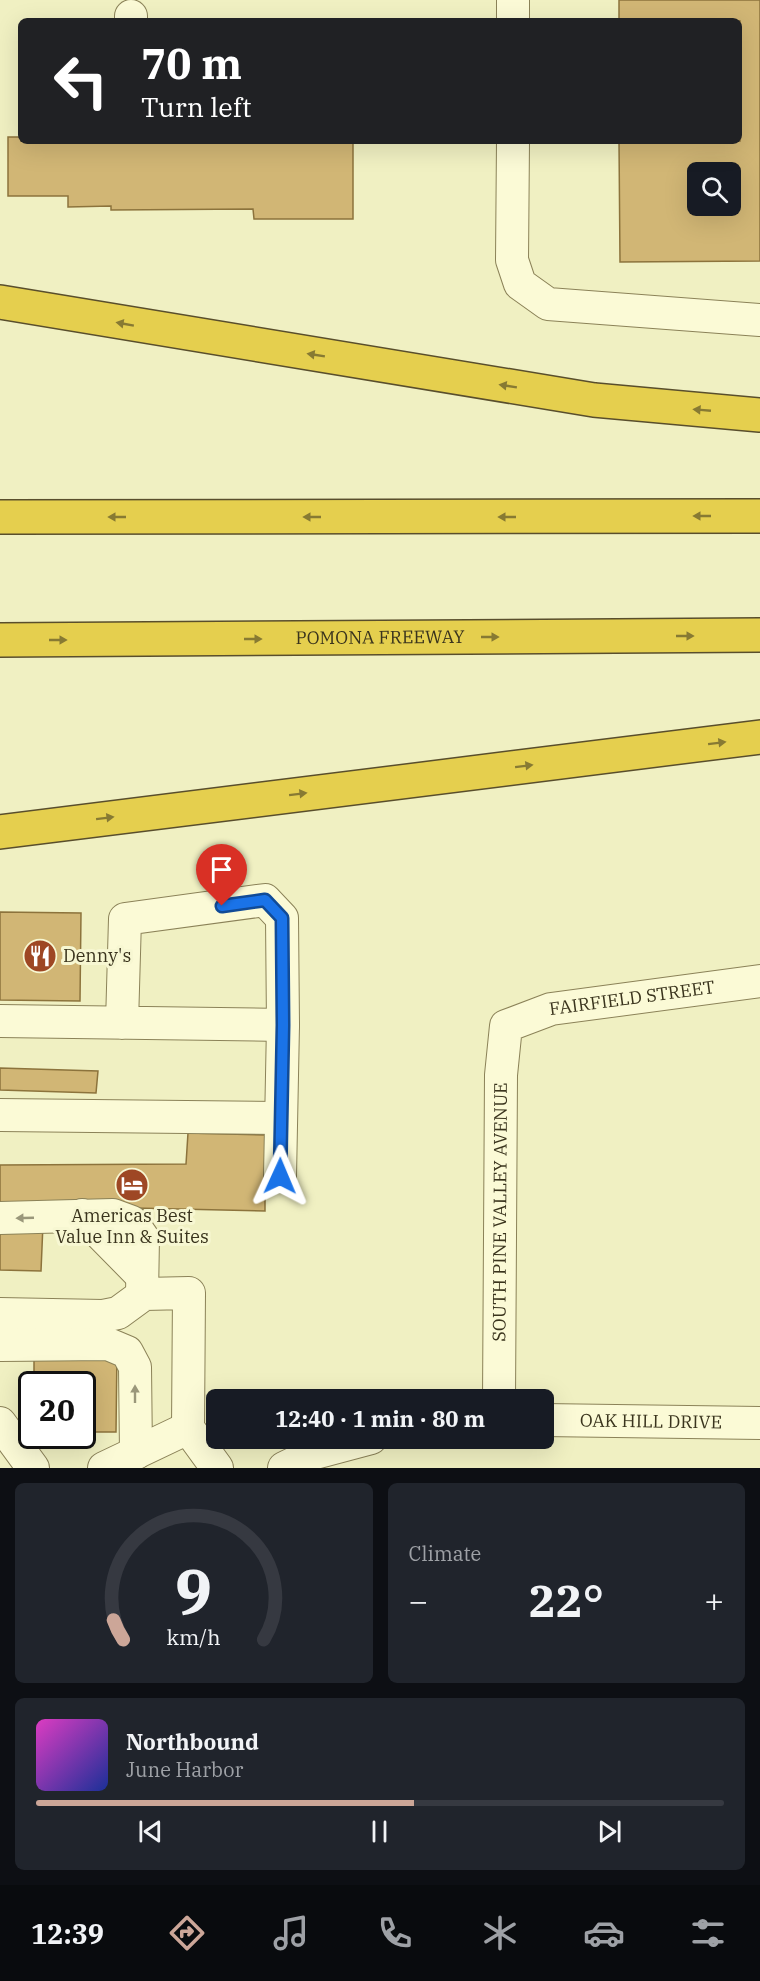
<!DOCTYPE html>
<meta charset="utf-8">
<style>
body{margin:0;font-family:"IBM Plex Serif",serif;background:#20242c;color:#f1f3f6;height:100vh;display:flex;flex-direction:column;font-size:22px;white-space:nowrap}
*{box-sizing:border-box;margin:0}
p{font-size:20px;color:#9ea1a6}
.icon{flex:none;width:33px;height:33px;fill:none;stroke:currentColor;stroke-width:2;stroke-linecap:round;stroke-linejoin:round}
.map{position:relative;height:1468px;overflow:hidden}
.panel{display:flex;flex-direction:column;gap:15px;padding:15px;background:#0d0f14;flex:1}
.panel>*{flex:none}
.top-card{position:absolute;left:18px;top:18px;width:724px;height:126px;border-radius:9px;box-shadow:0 6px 24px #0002;background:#202124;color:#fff;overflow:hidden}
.tools{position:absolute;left:687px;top:162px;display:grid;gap:12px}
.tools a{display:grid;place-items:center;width:54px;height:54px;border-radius:9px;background:#171b24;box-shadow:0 6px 24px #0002;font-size:30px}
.speed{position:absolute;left:18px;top:1371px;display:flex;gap:12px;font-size:30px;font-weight:700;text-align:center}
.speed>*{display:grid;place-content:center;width:78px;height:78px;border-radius:50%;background:#171b24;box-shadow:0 6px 24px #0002;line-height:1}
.speed .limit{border:3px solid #111;border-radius:9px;background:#fff;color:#111}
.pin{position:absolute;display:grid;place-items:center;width:51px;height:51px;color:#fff;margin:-62px -26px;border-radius:50% 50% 50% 0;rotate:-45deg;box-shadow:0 0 6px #0007}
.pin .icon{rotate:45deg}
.me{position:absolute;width:66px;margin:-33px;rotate:1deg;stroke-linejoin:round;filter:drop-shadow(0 0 4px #0008)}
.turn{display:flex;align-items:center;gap:21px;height:126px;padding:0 24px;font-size:27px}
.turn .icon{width:78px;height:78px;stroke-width:2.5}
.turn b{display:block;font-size:42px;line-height:51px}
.big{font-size:45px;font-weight:800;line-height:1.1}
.panel .card{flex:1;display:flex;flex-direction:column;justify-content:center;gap:9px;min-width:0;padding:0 21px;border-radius:9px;background:#20242c}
.panel .dial{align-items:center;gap:0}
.dial svg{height:156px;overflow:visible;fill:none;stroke:#363941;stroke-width:7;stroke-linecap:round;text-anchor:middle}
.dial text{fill:#f1f3f6;stroke:none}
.song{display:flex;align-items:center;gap:18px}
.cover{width:72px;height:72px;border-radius:9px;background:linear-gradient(135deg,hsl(310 70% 55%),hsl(230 70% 35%))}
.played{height:6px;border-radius:3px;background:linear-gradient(90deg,#cca698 55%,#363941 55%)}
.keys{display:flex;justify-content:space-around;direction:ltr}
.heat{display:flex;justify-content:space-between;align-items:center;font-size:33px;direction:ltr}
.panel .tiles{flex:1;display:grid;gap:15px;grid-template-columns:1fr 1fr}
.card:last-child{grid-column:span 2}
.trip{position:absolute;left:206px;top:1389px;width:348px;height:60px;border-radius:9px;background:#171b24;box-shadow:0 6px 24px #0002;font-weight:800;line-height:60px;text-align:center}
.tab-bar{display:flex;height:96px;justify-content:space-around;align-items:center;background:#090b0e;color:#9ea1a6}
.tab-bar .icon{width:42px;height:42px}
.tab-bar .active{color:#cca698}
.tab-bar b{font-size:27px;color:#f1f3f6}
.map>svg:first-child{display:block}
.building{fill:#d1b675;stroke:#8c733c;stroke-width:1.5;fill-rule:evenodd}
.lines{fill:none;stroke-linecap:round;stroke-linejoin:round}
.minor-casing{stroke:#8b8258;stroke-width:34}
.highway-casing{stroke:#594e2c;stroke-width:36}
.minor{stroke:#fbfad6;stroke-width:32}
.highway{stroke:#e5cf4e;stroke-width:33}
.oneway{fill:#877a33}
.oneway2{fill:#9a977a}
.route-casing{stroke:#114b97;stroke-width:15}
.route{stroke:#1a73e8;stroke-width:10}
.labels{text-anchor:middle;stroke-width:6;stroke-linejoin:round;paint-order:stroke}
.street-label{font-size:18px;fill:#3a341d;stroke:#f7f7d2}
.poi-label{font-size:18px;fill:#3a341d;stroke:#f7f7d2;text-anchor:start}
</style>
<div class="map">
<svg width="760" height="1468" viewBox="0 0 760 1468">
<rect width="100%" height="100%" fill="#f0f0c2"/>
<g class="building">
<path d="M619 0H760V261L620 262 619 141H740V21H619ZM698 172H730V206H698Z"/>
<polygon points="8,137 21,137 21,141 353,141 353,219 254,219 253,209 111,210 111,206 68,207 68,196 8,196"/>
<polygon points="0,912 81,913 80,1001 0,1000"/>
<polygon points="0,1068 98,1071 96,1093 0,1090"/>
<polygon points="188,1133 265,1135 265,1211 0,1205 0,1165 186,1164"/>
<polygon points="43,1224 41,1271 0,1270 0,1227"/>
<polygon points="34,1348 117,1350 116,1432 82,1432 82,1384 34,1384"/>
</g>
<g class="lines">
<g class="minor-casing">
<g id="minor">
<polyline points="131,16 131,21"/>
<polyline points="513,21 513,0"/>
<polyline points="513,141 512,260 520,284 548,304 760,320"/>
<polyline points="0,1021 283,1025 282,918 265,900 125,919 122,1023"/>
<polyline points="0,1115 281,1118"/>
<polyline points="280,1176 283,1025"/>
<polyline points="82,1215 142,1276"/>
<polyline points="0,1218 113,1215 132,1222 143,1238 142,1295"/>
<polyline points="0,1314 103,1316 118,1313 144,1294 189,1293 188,1428 217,1468"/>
<polyline points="0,1345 108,1344 127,1352 135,1367 136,1453"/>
<path id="s1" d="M499 1400 501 1075 506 1026 551 1009 760 981"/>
<path id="s2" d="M543 1420 760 1423"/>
<polyline points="0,1423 33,1468"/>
<polyline points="104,1468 188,1428"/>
<polyline points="284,1468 315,1453 371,1438"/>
</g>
</g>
<g class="highway-casing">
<g id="highway">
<polyline points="0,302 594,400 760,415"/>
<polyline points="0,517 760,516"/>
<path id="s3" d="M0 640 760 635"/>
<polyline points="0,832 760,737"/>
</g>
</g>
<use href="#minor" class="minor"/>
<use href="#highway" class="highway"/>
</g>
<defs><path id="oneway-solid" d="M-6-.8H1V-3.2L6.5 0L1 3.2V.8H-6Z" transform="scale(1.5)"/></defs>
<g class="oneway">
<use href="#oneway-solid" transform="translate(125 324) rotate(-170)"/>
<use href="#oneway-solid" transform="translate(316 355) rotate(-171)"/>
<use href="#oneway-solid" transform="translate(508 386) rotate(-171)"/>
<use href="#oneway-solid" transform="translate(702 410) rotate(-175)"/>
<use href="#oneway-solid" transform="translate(702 516) rotate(180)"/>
<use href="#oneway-solid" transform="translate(117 517) rotate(180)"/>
<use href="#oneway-solid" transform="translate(312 517) rotate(180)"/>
<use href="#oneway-solid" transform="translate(507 517) rotate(180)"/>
<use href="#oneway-solid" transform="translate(685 636)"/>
<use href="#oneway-solid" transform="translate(490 637)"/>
<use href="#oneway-solid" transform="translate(253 639)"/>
<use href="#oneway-solid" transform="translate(58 640)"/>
<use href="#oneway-solid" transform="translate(717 743) rotate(-7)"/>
<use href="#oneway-solid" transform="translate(524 766) rotate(-7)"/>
<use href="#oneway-solid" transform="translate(298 794) rotate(-7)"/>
<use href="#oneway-solid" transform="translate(105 818) rotate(-7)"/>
</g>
<g class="oneway2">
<use href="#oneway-solid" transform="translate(25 1218) rotate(178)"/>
<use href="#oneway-solid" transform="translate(135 1394) rotate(-90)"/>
</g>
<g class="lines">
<g class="route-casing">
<polyline id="route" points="222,906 265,900 282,918 283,1025 280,1176"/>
</g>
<use href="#route" class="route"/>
</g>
<defs>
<g id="restaurant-disc" transform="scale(1.725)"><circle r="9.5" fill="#9e4724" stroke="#f7f7d2"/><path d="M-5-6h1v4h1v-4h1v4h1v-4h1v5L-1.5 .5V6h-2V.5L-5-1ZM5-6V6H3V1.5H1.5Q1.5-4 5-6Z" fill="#fff"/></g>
<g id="hotel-disc" transform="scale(1.725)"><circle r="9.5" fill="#9e4724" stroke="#f7f7d2"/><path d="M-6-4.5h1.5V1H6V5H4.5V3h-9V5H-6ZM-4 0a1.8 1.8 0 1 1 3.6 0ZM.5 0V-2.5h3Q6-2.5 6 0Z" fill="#fff"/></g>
</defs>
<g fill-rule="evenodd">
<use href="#restaurant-disc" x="40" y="956"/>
<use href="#hotel-disc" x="132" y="1185"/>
</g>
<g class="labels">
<g class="street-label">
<text dy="6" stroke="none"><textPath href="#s3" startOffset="380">POMONA FREEWAY</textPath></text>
<text dy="6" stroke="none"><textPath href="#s1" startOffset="504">FAIRFIELD STREET</textPath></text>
<text dy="6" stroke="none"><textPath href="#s1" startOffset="188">SOUTH PINE VALLEY AVENUE</textPath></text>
<text dy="6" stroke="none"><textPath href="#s2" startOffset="108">OAK HILL DRIVE</textPath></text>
</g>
<g class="poi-label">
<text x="63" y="962">Denny's</text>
<text x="132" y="1222" text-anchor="middle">Americas Best<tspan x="132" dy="21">Value Inn &amp; Suites</tspan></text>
</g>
</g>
</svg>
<div class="tools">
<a><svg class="icon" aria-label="search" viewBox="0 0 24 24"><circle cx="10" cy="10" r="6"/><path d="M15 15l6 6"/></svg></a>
</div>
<div class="speed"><div class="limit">20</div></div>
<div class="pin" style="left:222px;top:906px;background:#d93025"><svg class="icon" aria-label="arrive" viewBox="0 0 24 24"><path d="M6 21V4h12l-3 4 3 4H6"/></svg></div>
<svg class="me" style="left:280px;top:1176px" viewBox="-20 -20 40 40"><path d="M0-17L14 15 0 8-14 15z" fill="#1a73e8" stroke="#fff" stroke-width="4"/></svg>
<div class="trip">12:40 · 1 min · 80 m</div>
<div class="top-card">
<div class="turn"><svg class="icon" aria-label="left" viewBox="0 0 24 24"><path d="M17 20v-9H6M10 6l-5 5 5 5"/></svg><div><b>70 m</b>Turn left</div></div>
</div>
</div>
<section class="panel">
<div class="tiles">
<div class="card dial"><svg viewBox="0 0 100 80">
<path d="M14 69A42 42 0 1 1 86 69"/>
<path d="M14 69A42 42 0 0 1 9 59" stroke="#cca698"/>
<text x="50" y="56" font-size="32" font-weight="700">9</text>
<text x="50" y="72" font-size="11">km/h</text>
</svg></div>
<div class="card"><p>Climate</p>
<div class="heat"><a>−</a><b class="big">22°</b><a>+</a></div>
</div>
<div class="card">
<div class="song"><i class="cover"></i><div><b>Northbound</b><p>June Harbor</p></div></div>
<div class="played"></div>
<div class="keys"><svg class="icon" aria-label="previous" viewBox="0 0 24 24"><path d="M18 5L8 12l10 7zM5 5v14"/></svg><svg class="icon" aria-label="pause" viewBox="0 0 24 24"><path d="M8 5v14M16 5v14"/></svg><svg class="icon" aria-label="next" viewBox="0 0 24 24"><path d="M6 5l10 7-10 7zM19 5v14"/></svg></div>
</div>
</div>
</section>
<nav class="tab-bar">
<b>12:39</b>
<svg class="icon active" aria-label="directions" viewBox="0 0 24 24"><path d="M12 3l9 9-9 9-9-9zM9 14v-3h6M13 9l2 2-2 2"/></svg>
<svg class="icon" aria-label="music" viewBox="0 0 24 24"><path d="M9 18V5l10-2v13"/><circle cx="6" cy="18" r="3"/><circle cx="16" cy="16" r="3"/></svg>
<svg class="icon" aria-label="phone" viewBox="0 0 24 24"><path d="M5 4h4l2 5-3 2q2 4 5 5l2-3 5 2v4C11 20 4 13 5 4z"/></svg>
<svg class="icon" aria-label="climate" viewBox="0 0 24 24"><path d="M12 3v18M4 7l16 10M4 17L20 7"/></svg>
<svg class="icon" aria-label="car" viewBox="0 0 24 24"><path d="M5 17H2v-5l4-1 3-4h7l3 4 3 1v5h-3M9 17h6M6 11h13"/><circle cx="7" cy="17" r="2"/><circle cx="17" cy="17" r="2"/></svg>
<svg class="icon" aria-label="filters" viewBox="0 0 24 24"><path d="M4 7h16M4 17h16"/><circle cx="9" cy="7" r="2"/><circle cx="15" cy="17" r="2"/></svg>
</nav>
